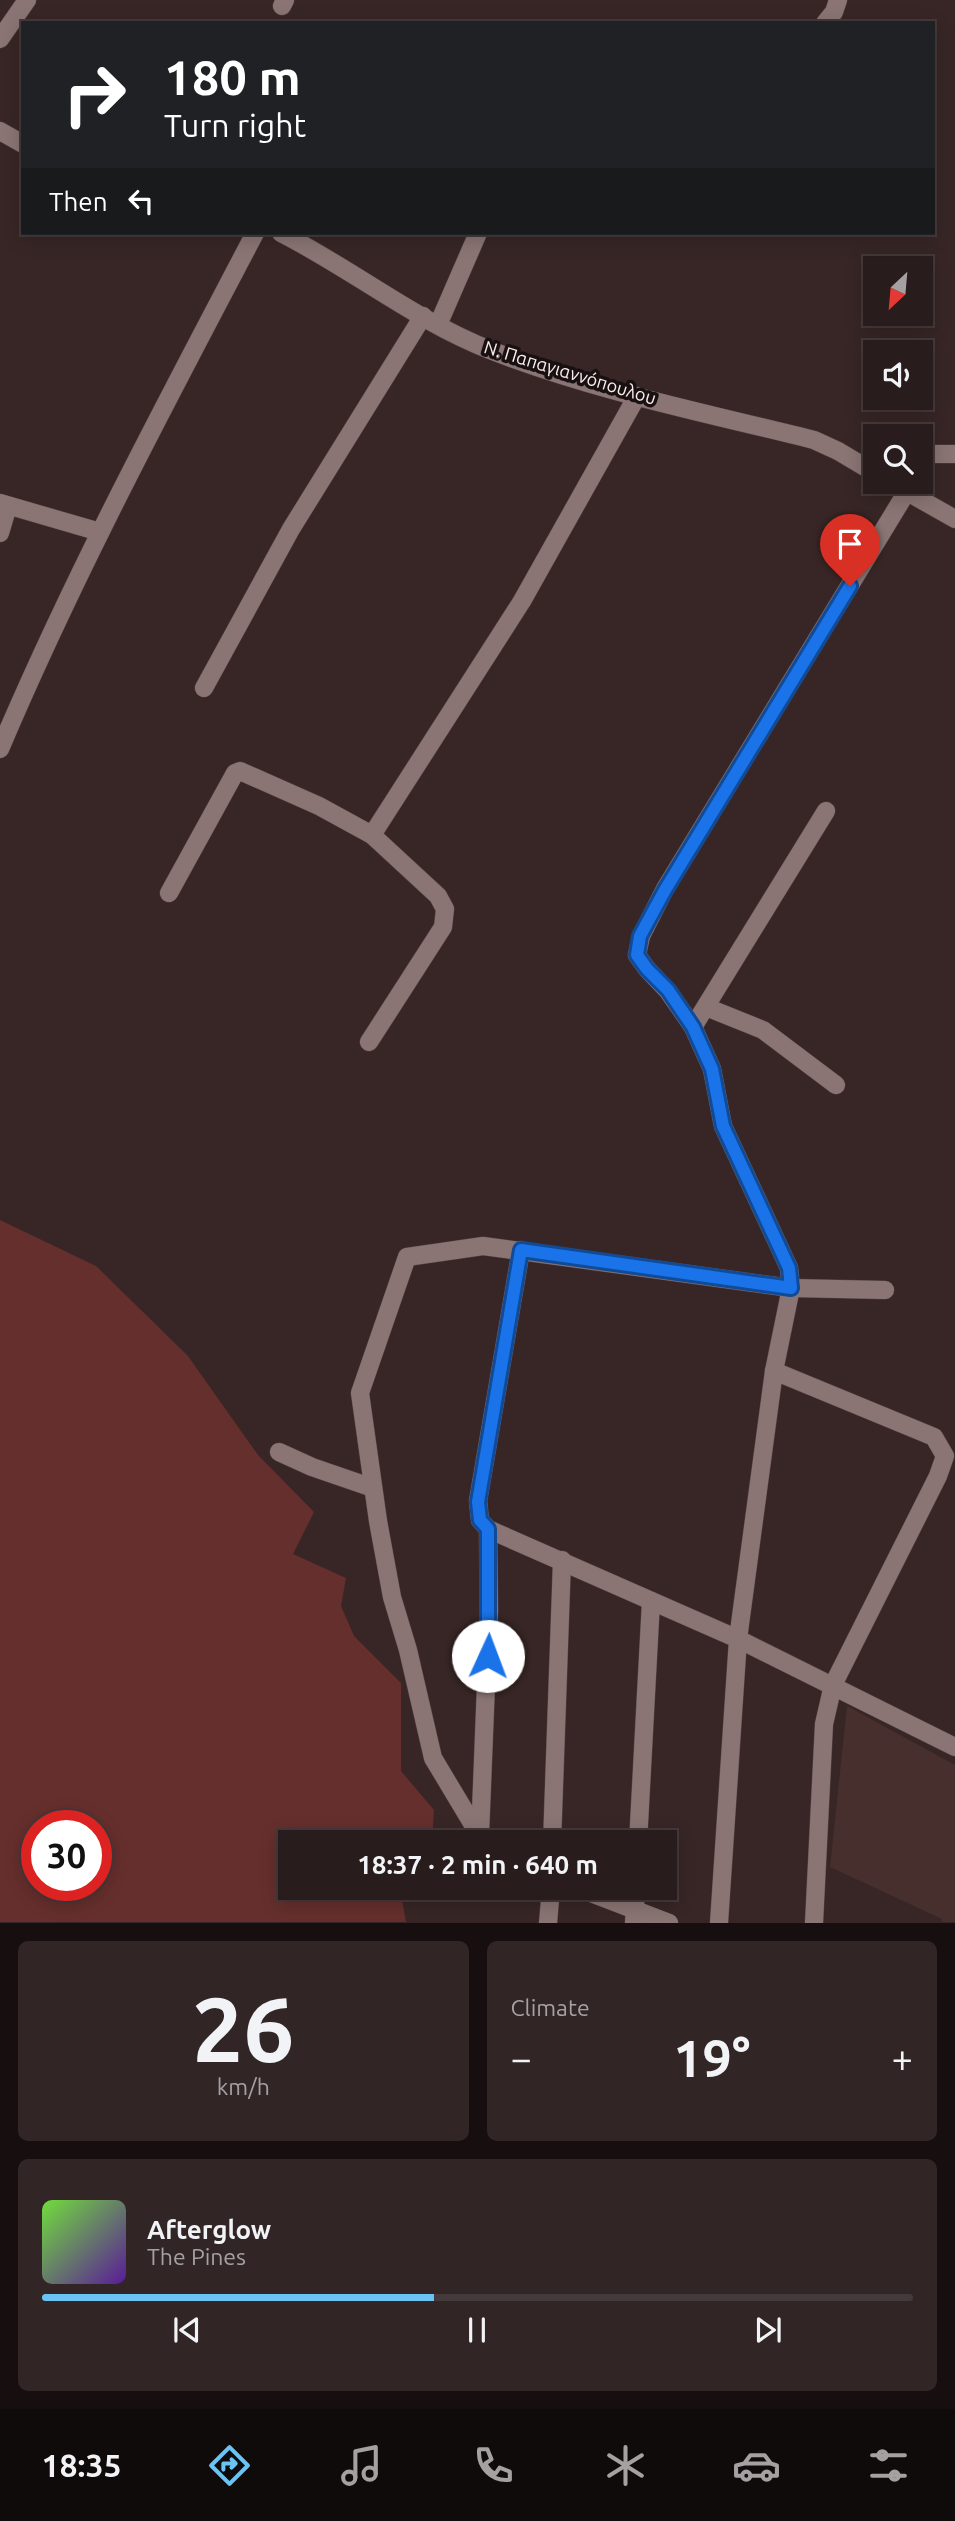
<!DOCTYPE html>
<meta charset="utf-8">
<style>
body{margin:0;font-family:Ubuntu,sans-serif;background:#312525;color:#f1f3f6;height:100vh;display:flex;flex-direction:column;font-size:26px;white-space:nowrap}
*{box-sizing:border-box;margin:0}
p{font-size:23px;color:#a5a1a3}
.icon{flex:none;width:38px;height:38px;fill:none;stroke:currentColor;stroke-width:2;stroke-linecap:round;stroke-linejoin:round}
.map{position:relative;height:1923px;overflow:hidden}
.side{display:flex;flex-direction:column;gap:18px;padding:18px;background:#170f0f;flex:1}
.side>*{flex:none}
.top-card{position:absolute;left:21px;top:21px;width:914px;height:214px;border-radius:0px;box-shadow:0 4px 18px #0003,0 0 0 2px #453a3b;background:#202124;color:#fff;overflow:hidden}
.needle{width:46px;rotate:206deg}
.controls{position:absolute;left:863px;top:256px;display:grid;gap:14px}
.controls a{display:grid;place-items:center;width:70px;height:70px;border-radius:0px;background:#291c1c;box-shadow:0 4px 18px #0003,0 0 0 2px #453a3b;font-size:35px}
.speed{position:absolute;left:21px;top:1810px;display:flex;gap:14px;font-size:35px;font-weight:700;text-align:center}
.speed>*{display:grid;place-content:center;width:91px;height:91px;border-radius:50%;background:#291c1c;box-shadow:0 4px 18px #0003,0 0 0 2px #453a3b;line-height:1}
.speed .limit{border:10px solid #d22;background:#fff;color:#111}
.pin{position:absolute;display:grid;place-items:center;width:60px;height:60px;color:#fff;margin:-72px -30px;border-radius:50% 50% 50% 0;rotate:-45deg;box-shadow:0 0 7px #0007}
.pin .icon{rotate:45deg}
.me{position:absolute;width:77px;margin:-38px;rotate:2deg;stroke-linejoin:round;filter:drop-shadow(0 0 5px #0008)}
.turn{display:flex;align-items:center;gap:24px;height:147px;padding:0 28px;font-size:32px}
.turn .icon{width:91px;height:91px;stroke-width:2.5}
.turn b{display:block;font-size:49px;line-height:60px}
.then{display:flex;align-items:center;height:66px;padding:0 28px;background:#0003;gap:14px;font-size:26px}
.big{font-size:52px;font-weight:600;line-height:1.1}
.side .tile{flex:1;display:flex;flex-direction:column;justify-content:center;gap:10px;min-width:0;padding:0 24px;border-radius:10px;background:#312525}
.side .dial{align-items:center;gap:0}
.dial b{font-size:91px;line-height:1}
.song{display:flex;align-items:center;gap:21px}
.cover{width:84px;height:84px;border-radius:10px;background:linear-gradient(135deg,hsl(100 70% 55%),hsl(270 70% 35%))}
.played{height:7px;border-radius:4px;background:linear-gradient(90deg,#6ac3f2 45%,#453a3b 45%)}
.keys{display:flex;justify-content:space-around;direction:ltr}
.heat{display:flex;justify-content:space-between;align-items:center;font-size:38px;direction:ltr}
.side .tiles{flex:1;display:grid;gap:18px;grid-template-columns:1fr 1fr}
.tile:last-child{grid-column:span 2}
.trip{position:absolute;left:278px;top:1830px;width:399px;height:70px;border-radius:0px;background:#291c1c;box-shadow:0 4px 18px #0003,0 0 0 2px #453a3b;font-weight:600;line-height:70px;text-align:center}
.menu{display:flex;height:112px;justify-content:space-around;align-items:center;background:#100b0b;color:#a5a1a3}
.menu .icon{width:49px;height:49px}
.menu .active{color:#6ac3f2}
.menu b{font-size:32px;color:#f1f3f6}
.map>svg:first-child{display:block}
.built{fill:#472f2e}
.green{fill:#652f2d;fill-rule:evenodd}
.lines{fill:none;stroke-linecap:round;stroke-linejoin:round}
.minor-casing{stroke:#534544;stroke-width:19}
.minor{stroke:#8a7574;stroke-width:18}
.route-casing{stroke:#114b97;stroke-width:18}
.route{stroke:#1a73e8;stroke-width:12}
.labels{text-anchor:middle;stroke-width:7;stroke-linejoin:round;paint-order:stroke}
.street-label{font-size:18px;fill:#fbefee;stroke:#191111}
</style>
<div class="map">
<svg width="955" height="1923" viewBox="0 0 955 1923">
<rect width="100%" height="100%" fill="#372625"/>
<polygon class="built" points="847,1706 955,1765 955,1922 942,1922 942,1919 830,1867"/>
<path class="green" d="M0 1220 96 1266 188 1356 258 1455 314 1512 293 1554 346 1578 341 1606 354 1636 401 1683V1771L434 1810 432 1843H290V1888H400L406 1922H0ZM37 1825H96V1885H37Z"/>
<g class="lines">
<g class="minor-casing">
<g id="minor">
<polyline points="282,6 285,0"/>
<polyline points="825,23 834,12 838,0"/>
<polyline points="0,39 27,0"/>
<polyline points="0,131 23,144"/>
<path d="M281 233C352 269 416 321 490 350 595 391 706 413 814 440L838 451 875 473"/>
<polyline points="438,325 478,233"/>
<polyline points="920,454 955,454"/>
<polyline points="888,481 955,519"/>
<polyline points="0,503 100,532"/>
<polyline points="0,533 8,506"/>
<polyline points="204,688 291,529 423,316"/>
<path d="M0 749C75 572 166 403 255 233"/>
<polyline points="372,835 522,601 637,396"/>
<polyline points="169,893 235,773 240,771 319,806 372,835 438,896 445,909 443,927 369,1042"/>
<polyline points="706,1007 763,1030 836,1085"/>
<polyline points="693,1027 826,811"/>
<polyline points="521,1250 478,1501 480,1520 488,1529 738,1639 955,1747"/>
<polyline points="774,1371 934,1437 945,1456 938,1476 833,1685 824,1724 814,1923"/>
<polyline points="279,1452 312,1467 373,1488"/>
<polyline points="480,1835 489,1610 488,1529"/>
<polyline points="484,1843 433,1758 408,1650 392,1597 378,1521 360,1393 407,1257 483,1246 791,1288 885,1290"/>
<polyline points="552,1843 562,1560"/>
<polyline points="638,1843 651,1601"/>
<polyline points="578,1888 669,1923"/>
<polyline points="548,1923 551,1888"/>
<polyline points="634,1923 636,1888"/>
<polyline points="719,1923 738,1639 774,1371 791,1288 789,1268 723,1126 712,1069 693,1027 668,991 647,969 637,955 641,936 665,889 906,493"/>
</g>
</g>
<use href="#minor" class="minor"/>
</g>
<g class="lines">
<g class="route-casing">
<polyline id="route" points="488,1656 488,1529 480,1520 478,1502 521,1250 791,1288 789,1268 723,1126 712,1069 693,1027 668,990 647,969 637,955 640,936 665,890 850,586"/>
</g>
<use href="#route" class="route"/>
</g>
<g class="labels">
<g class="street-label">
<text transform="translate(570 373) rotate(17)" y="6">Ν. Παπαγιαννόπουλου</text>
</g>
</g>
</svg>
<div class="controls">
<a><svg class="needle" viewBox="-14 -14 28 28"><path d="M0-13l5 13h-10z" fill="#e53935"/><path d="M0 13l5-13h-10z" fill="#a5a1a3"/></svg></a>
<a><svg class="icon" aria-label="sound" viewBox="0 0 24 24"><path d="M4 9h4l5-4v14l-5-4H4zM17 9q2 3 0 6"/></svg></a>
<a><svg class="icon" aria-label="search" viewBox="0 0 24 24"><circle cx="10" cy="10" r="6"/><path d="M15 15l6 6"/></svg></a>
</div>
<div class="speed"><div class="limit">30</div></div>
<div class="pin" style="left:850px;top:586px;background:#d93025"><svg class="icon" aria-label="arrive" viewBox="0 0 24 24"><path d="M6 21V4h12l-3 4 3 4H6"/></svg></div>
<svg class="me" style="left:488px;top:1656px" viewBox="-20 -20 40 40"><circle r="19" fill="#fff"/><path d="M0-13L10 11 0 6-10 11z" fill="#1a73e8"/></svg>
<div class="trip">18:37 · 2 min · 640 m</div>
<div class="top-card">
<div class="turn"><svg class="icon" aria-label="right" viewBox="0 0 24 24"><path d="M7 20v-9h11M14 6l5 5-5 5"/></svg><div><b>180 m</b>Turn right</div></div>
<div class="then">Then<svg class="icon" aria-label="left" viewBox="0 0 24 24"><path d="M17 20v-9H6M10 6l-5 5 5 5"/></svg></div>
</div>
</div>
<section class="side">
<div class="tiles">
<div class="tile dial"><b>26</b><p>km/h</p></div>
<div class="tile"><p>Climate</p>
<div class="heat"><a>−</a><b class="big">19°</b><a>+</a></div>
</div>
<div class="tile">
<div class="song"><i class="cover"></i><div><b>Afterglow</b><p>The Pines</p></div></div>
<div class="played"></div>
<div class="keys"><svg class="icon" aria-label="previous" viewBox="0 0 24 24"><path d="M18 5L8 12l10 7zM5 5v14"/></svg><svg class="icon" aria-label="pause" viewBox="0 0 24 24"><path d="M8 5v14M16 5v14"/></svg><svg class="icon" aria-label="next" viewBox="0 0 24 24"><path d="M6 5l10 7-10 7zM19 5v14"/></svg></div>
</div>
</div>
</section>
<nav class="menu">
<b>18:35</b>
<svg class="icon active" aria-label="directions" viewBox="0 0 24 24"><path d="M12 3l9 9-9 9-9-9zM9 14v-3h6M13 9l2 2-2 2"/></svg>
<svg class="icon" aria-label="music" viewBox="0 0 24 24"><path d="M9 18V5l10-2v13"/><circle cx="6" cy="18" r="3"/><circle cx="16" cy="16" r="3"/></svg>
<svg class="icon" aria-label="phone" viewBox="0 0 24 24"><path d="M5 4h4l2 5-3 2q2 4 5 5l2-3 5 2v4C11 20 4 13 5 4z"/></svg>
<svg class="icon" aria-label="climate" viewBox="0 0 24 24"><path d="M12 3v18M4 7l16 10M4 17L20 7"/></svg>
<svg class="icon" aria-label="car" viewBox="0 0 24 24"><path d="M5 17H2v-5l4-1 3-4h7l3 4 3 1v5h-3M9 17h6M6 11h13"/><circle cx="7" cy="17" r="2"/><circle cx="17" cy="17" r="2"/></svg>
<svg class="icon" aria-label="filters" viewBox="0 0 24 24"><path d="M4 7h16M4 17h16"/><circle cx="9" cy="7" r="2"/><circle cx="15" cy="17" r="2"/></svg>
</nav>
